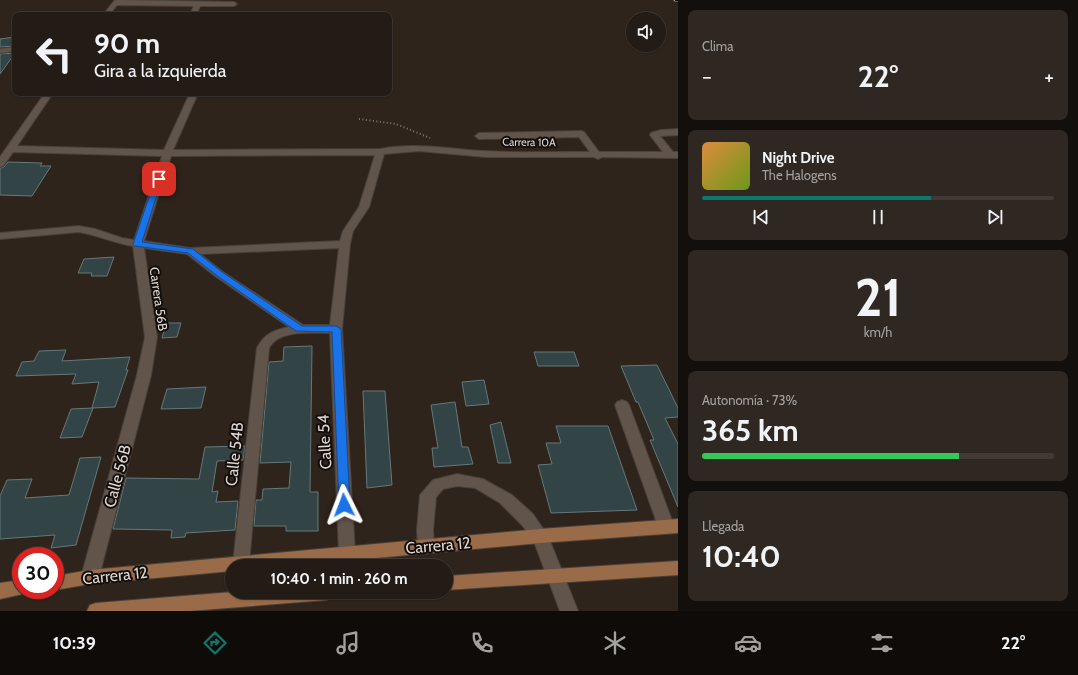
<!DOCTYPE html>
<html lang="es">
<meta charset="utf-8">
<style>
body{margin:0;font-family:Cabin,sans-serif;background:#2f2822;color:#f1f3f6;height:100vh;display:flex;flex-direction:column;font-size:15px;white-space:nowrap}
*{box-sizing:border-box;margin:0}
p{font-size:13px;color:#a3a1a0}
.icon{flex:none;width:22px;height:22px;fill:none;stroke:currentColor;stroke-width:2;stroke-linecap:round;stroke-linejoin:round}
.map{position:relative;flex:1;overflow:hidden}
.panel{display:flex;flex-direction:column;gap:10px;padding:10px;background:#130f0c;width:400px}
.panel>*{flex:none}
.banner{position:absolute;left:12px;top:12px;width:380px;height:84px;border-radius:8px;box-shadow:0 1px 3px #0004,0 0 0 1px #403934;background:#231b15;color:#f1f3f6;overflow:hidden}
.controls{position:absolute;left:626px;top:12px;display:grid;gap:8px}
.controls a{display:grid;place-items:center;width:40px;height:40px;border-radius:50%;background:#231b15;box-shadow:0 1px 3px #0004,0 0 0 1px #403934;font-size:20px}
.speed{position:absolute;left:12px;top:547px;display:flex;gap:8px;font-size:20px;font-weight:700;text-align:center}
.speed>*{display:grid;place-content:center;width:52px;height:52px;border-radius:50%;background:#231b15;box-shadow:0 1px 3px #0004,0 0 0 1px #403934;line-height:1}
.speed .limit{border:6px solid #d22;background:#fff;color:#111}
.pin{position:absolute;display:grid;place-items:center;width:34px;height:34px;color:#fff;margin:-17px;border-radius:8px;box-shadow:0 2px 6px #0006}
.me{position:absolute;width:44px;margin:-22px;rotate:357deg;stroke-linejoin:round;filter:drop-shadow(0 0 3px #0008)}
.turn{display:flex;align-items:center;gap:14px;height:84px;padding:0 16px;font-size:18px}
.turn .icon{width:52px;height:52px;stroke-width:2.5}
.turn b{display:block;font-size:28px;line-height:34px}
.big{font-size:30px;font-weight:700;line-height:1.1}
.panel .card{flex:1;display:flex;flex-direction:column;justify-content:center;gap:6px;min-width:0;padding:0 14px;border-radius:8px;background:#2f2822}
.panel .dial{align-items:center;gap:0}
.dial b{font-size:52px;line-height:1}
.song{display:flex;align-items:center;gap:12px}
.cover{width:48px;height:48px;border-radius:6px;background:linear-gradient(135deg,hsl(30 70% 55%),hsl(80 70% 35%))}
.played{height:4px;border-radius:2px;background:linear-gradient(90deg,#0f766e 65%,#403934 65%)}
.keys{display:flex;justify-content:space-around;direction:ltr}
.heat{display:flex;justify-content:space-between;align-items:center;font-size:22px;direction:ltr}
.charge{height:6px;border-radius:3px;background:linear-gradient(90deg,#34c759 73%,#403934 0)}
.trip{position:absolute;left:225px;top:559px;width:228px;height:40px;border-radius:20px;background:#231b15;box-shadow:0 1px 3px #0004,0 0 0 1px #403934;font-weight:700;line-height:40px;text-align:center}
.tabs{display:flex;height:64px;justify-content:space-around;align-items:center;background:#0e0b08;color:#a3a1a0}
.tabs .icon{width:28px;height:28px}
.tabs .active{color:#0f766e}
.tabs b{font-size:18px;color:#f1f3f6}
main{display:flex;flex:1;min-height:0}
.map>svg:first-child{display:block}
.building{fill:#334446;stroke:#657879}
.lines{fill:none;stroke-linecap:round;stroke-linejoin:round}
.minor-casing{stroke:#4a413a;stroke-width:2}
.major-casing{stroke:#4a413a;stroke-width:2}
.path{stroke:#817771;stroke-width:2;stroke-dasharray:1 2.5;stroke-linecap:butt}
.minor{fill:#61544b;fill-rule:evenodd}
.major{fill:#9a6b49;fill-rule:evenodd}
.rail-casing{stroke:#a39a94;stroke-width:3}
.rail{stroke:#130e0b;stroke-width:2;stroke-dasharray:5.5;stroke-linecap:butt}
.route{fill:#1a73e8;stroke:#114b97}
.labels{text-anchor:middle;stroke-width:4;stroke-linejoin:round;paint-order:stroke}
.far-street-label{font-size:11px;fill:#dcd4cf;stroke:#130e0b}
.street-label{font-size:13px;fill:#dcd4cf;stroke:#130e0b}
.near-street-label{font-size:16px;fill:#dcd4cf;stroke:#130e0b}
</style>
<main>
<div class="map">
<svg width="678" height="611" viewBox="0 0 678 611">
<rect width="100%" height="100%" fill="#2f241c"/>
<g class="building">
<polygon points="15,37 15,46 0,47 0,39"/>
<polygon points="15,53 13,56 0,74 0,54"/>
<polygon points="8,162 42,163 40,166 51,166 32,196 0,195 0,168 4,167"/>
<polygon points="114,257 107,276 91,276 92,273 78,273 84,259"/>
<polygon points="166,323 181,323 177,337 162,338"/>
<polygon points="312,346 310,492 318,492 318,531 286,531 286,526 254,526 256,500 262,500 263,489 289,488 291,462 260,463 269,362 283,361 284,347"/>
<polygon points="66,350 62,361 130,357 126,370 128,370 115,407 92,408 99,382 72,384 76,374 16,376 22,362 34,361 39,351"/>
<polygon points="534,352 574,352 579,366 538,366"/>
<polygon points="657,365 678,408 678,417 665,418 678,444 678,507 650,440 654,440 638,402 636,402 621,366"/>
<polygon points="484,380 489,404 466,406 462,382"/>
<polygon points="206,387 201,408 161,409 167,389"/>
<polygon points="363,391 385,391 392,485 367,488"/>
<polygon points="455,402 462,447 468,447 473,464 434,467 432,448 438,448 431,405"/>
<polygon points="93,408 82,437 60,438 71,409"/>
<polygon points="501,422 511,463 498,463 490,425"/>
<polygon points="556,426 608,426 637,510 551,513 538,465 552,464 546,443 561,443"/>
<polygon points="245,446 243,460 217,461 212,492 218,491 216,502 238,501 235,530 186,533 185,537 171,538 172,530 113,529 126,478 199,479 205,447"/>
<polygon points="101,457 76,545 51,548 55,535 0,539 0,496 7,480 32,479 25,498 69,495 80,458"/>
</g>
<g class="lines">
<g class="minor-casing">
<g id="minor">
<polygon points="115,0 234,2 237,4 234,6 200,6 196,15 190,15 194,6 117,5 109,15 103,15"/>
<polygon points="15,47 15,51 0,53 0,49"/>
<path d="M45 93H53L17 146 164 150 190 93H198L173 150 380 149C415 142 448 149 483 151 519 153 555 152 590 152L579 137 479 139 475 136 479 133 581 131 584 132 599 152H663L650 135 651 133 661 130 678 129V135L660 136 673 152H678V158L602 157 598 159 594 157H486L419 151 384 154 369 207 353 231 350 244 342 329 355 553 353 558 347 560 341 558 339 553 330 333C312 333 279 329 269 348L249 563 248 566H234L233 563 257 348C264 334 274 330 289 327L215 276 187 254 144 248 157 337 151 375 99 577 96 582 90 584 84 582 81 577 137 375 145 337 133 246C114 243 97 235 79 232L0 239V233L79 226 95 229 122 238 134 240 162 156 13 152 3 166 0 167V157ZM375 155 359 207 343 231 340 241 190 248 144 241 171 156ZM339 248 330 325H303L223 272 200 254Z"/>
<polygon points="622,400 627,402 629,405 674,526 672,531 666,533 660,531 658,526 615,405 617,402"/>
<polygon points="457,474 483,479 512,495 533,514 548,536 578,611 560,611 533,539 521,524 500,503 475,488 457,486 443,489 436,497 433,530 434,546 432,551 426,553 420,551 418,546 417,530 420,495 433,480"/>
</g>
</g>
<g class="major-casing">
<g id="major">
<polygon points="678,519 678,533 540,543 288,566 232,566 232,571 90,584 55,590 54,590 55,590 55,576 90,570 540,529"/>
<polygon points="678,561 678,575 446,590 446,576"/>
<polygon points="21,580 21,590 29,590 27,593 0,599 0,583"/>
<polygon points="233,592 335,592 332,597 326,600 190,611 87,611 90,605 96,603"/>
</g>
</g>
<polyline class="path" points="359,119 396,124 430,138"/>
<use href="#minor" class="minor"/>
<use href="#major" class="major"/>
<g class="rail-casing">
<polyline id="rail" points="675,0 678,0"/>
</g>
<use href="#rail" class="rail"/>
</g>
<polygon class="route" points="156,177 161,177 162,179 142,242 193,249 222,272 302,326 336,326 341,329 350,505 349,508 344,510 340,508 339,505 332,332 296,331 216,275 188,253 135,246 133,244"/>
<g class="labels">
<g class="far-street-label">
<text transform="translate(529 142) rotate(1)" y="4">Carrera 10A</text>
</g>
<g class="street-label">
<text transform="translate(159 299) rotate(82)" y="5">Carrera 56B</text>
</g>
<g class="near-street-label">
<text transform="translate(324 442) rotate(-93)" y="6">Calle 54</text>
<text transform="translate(234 454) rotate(-84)" y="6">Calle 54B</text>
<text transform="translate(117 476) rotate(-75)" y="6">Calle 56B</text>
<text transform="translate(438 545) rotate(-5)" y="6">Carrera 12</text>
<text transform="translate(115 575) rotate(-6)" y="6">Carrera 12</text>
</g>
</g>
</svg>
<div class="controls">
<a><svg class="icon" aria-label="sound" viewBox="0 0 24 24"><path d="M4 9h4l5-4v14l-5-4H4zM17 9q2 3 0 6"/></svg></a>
</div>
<div class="speed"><div class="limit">30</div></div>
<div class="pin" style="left:159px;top:179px;background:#d93025"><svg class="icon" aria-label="arrive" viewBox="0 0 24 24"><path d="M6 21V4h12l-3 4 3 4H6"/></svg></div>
<svg class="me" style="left:344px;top:505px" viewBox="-20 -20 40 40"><path d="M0-17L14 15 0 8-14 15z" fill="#1a73e8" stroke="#fff" stroke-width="4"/></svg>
<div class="trip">10:40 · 1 min · 260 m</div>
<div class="banner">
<div class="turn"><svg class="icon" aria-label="left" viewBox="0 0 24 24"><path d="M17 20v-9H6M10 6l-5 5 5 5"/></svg><div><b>90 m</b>Gira a la izquierda</div></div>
</div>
</div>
<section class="panel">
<div class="card"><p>Clima</p>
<div class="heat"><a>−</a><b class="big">22°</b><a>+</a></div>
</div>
<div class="card">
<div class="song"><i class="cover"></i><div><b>Night Drive</b><p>The Halogens</p></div></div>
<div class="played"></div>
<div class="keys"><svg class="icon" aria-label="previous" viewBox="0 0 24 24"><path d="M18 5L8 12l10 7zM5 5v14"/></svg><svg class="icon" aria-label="pause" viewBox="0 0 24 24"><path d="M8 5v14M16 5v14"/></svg><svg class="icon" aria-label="next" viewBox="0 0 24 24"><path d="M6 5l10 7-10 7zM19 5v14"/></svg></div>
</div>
<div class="card dial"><b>21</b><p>km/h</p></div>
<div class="card"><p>Autonomía · 73%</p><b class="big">365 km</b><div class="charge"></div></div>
<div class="card"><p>Llegada</p><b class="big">10:40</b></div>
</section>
</main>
<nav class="tabs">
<b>10:39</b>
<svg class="icon active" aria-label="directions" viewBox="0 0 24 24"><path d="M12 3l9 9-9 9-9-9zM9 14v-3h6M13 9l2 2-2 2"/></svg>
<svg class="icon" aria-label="music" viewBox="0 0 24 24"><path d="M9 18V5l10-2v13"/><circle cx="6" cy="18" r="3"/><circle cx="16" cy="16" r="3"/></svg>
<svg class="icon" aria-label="phone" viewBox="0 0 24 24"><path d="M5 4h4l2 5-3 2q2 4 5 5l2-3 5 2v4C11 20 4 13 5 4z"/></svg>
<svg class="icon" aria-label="climate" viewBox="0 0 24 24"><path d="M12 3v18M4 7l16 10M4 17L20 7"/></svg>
<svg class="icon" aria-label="car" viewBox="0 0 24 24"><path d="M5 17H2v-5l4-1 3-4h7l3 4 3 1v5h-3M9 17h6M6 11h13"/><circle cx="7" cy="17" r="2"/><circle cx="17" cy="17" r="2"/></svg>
<svg class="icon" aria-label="filters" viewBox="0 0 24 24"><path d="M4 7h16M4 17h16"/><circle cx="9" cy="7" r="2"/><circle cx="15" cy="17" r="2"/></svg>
<b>22°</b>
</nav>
